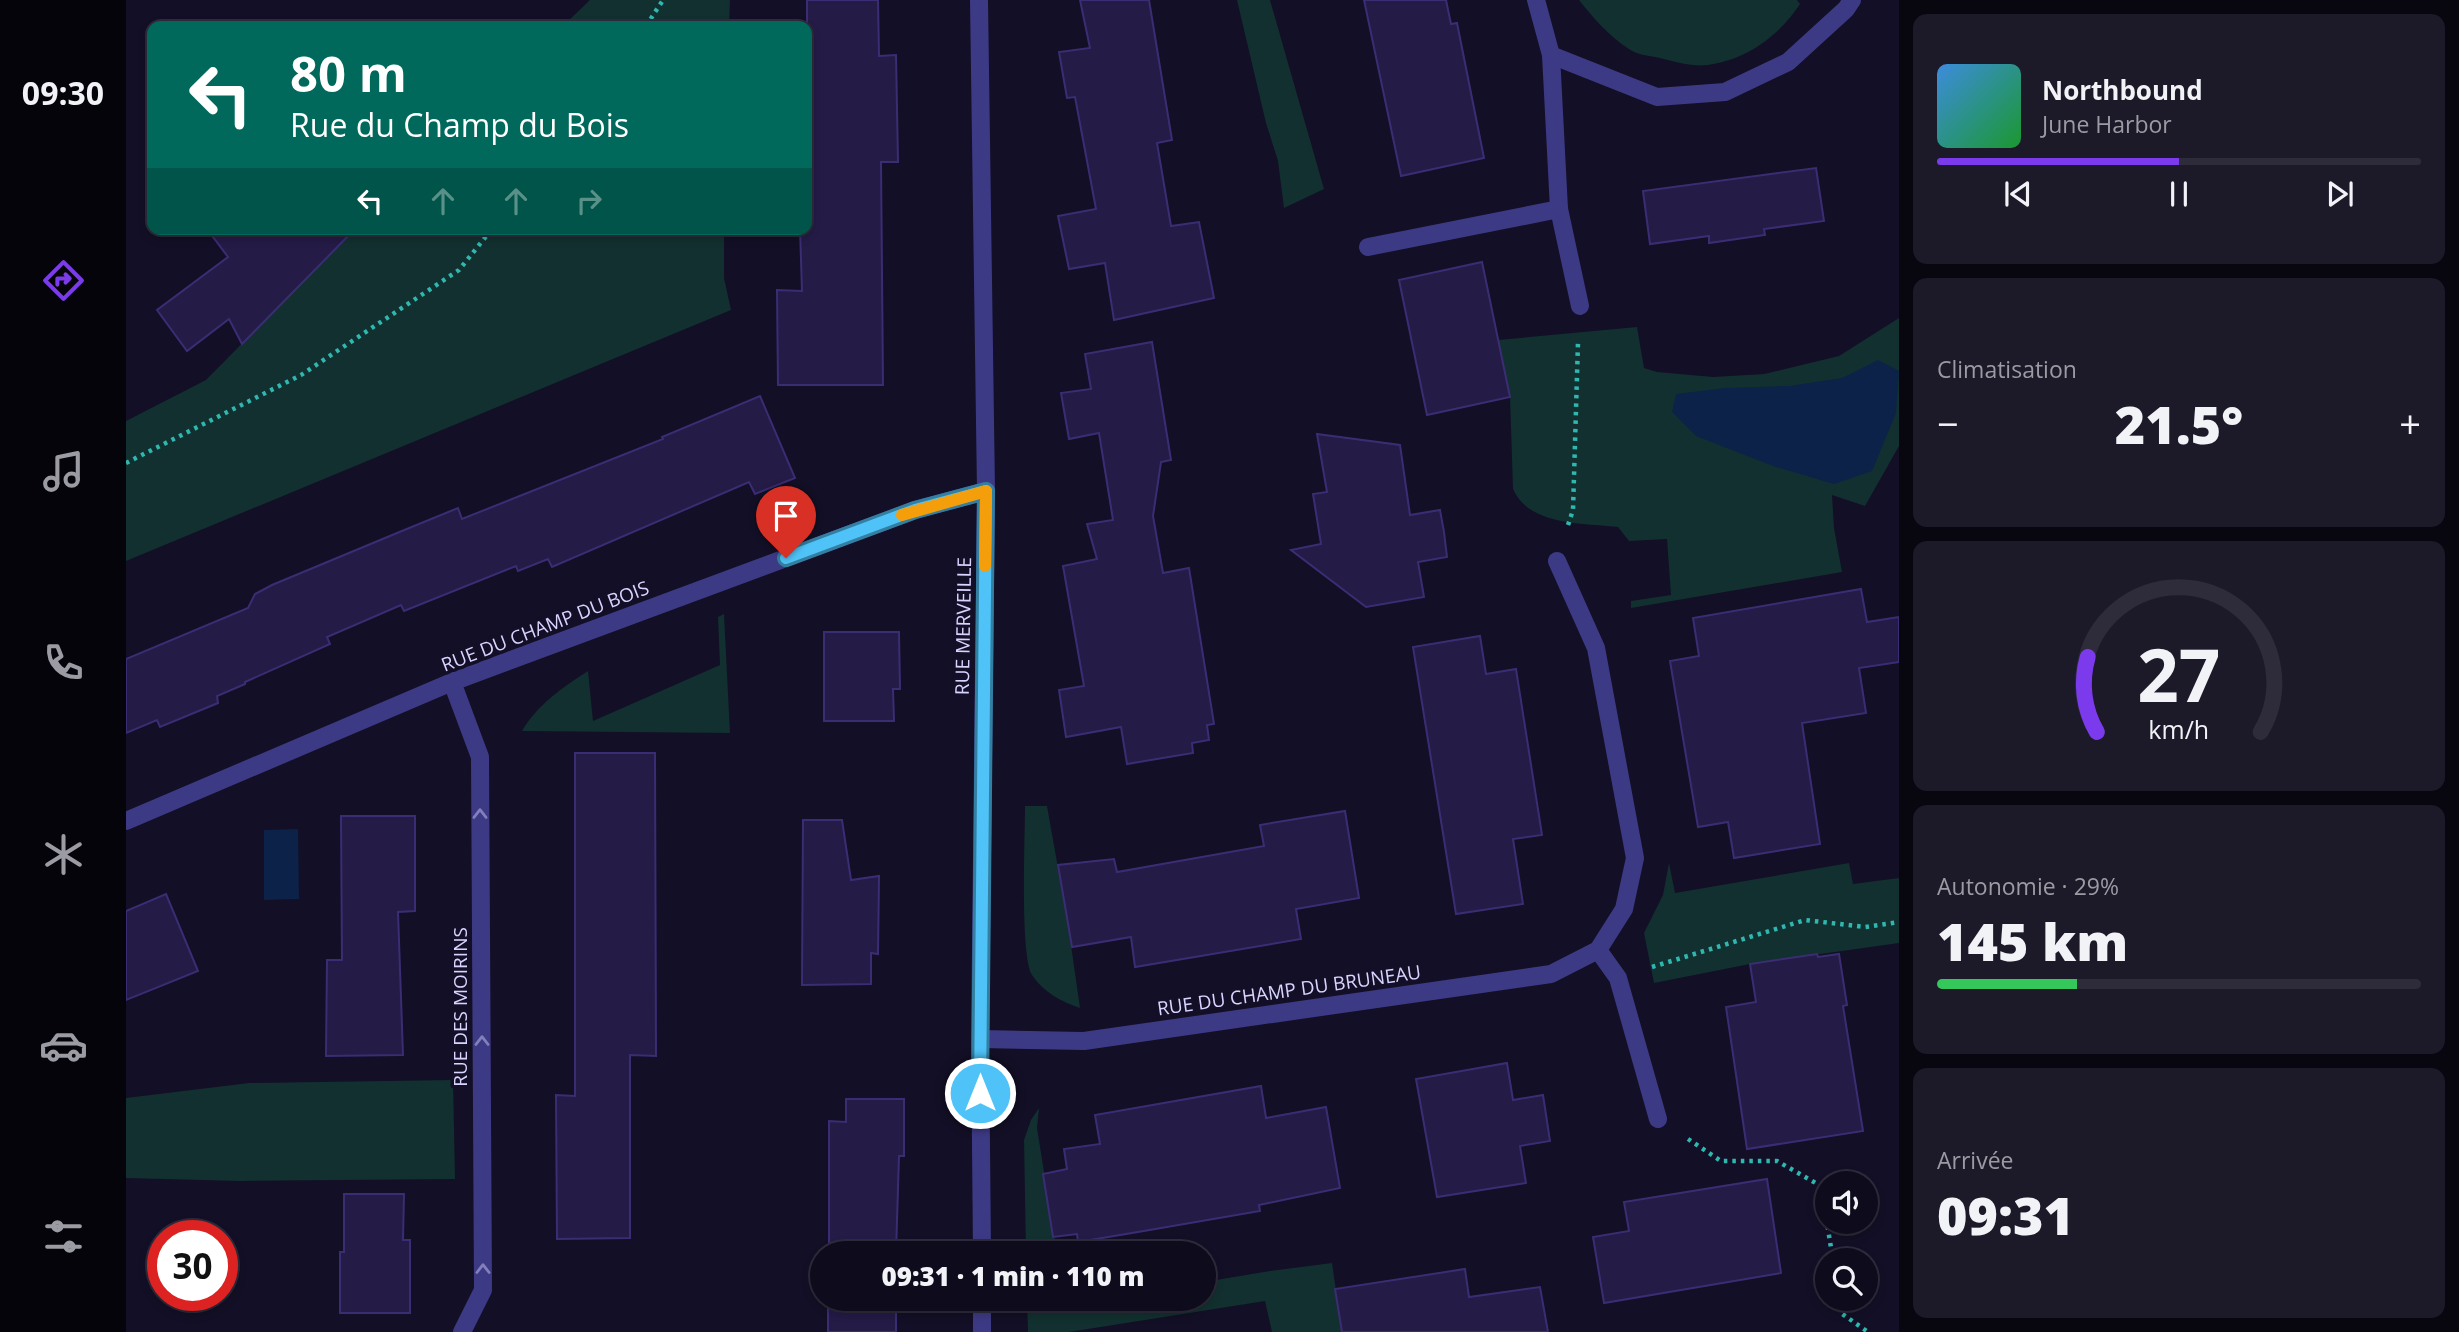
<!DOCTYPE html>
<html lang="fr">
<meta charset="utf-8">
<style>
body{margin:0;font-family:"Open Sans",sans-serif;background:#1c1929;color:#f1f3f6;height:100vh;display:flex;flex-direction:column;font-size:26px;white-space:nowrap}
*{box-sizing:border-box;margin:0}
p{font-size:23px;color:#9b9ba3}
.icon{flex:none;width:38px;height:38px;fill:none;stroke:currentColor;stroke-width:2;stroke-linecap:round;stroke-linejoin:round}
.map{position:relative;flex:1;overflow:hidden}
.side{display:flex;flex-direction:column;gap:14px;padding:14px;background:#08060f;width:560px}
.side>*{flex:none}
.guide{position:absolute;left:21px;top:21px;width:665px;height:214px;border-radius:14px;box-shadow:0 4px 10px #0003,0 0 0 2px #2e2b3b;background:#00695c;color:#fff;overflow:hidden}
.buttons{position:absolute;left:1689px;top:1171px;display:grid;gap:14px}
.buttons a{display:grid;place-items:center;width:63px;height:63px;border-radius:50%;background:#0e0b1c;box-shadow:0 4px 10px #0003,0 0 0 2px #2e2b3b;font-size:35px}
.speed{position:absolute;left:21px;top:1220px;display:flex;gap:14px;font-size:35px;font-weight:700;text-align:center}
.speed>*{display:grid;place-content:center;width:91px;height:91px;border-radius:50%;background:#0e0b1c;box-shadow:0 4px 10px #0003,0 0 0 2px #2e2b3b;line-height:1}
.speed .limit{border:10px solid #d22;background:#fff;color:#111}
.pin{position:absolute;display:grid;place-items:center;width:60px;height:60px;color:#fff;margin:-72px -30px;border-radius:50% 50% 50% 0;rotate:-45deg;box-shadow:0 0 7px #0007}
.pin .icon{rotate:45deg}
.me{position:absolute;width:77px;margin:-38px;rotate:0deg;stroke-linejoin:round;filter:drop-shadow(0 0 5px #0008)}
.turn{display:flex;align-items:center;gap:24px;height:147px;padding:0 28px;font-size:32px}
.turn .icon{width:91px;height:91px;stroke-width:2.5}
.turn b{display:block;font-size:49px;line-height:60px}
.lanes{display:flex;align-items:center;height:66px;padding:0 28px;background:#0003;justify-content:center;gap:35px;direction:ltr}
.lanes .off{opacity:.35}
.big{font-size:52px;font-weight:800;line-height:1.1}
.side .card{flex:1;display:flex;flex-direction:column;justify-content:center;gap:10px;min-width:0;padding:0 24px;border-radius:14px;background:#1c1929}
.side .dial{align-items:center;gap:0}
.dial svg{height:182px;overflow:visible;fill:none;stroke:#2e2b3b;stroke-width:7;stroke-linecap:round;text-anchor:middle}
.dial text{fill:#f1f3f6;stroke:none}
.song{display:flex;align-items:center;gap:21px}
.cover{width:84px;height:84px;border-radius:10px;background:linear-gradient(135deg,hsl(210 70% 55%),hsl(130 70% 35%))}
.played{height:7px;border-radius:4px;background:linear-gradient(90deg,#7c3aed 50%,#2e2b3b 50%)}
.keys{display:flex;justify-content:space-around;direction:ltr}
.heat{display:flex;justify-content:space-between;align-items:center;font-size:38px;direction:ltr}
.charge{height:10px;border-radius:5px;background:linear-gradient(90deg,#34c759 29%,#2e2b3b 0)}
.trip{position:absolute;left:684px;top:1241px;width:406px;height:70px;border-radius:35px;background:#0e0b1c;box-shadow:0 4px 10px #0003,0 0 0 2px #2e2b3b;font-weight:800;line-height:70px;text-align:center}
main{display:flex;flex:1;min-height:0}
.tabs{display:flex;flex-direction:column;width:126px;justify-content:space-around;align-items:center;background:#06040b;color:#9b9ba3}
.tabs .icon{width:49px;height:49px}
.tabs .current{color:#7c3aed}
.tabs b{font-size:32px;color:#f1f3f6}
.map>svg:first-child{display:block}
.green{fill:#12302f}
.water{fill:#0c2248}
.building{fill:#241b47;stroke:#3b2d73;stroke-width:2}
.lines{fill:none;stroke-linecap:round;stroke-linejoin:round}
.path{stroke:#2fb8b0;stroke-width:4.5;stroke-dasharray:3.5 5;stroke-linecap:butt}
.street{stroke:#3d3a85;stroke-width:18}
.oneway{stroke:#837fbc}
.route-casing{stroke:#337fa1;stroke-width:18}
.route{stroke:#4fc3f7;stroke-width:12}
.slow{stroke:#f59e0b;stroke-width:12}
.labels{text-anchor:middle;stroke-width:7;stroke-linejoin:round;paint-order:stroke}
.street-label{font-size:19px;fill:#d9d4ff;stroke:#130f26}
</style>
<main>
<nav class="tabs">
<b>09:30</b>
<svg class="icon current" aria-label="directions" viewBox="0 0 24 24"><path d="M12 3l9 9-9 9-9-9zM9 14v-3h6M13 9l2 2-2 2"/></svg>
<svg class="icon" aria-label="music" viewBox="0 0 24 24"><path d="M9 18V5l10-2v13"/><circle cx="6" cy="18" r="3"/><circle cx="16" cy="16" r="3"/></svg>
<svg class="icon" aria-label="phone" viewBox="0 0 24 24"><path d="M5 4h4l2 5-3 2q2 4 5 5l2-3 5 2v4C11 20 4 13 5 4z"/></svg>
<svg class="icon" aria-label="climate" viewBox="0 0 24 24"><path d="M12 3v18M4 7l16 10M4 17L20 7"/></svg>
<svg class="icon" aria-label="car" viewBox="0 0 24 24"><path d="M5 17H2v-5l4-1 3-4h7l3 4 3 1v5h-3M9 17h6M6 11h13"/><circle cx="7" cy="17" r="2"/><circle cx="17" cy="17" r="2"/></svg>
<svg class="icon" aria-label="filters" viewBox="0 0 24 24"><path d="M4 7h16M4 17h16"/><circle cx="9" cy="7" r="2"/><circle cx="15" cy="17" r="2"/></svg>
</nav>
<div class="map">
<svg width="1773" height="1332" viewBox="0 0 1773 1332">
<rect width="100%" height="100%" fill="#130f26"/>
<g class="green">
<polygon points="464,0 604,0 603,26 437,26"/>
<polygon points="1111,0 1144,0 1198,189 1158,208 1152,161 1140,123"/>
<path d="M1453 0H1671L1674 4C1654 35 1621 60 1582 65 1568 67 1548 62 1534 58 1524 56 1511 55 1503 49 1483 36 1468 19 1453 0Z"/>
<polygon points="229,229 598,229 598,278 605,310 0,561 0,421 80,380"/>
<path d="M1773 318V446L1739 506 1706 495 1708 528 1716 572 1505 608V601L1545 595 1541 539 1503 541 1492 527C1457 523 1403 526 1387 489L1384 397 1372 340 1511 327 1518 368 1531 372 1587 377 1638 374 1713 356Z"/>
<path d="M598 614 604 733 396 731C412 704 436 688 462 671L467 721 594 665 592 617Z"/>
<path d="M899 806H921L942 924 954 1008C936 1002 917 992 906 975 894 955 899 837 899 806Z"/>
<polygon points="1543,863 1549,893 1723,863 1727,884 1773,878 1773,943 1624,964 1528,983 1518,933 1537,895"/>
<polygon points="327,1080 329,1179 114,1181 0,1178 0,1098 123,1083"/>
<polygon points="913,1108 911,1128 931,1253 900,1253 898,1140 905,1120"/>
<polygon points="1206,1263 1216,1332 1146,1332 1139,1301 943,1332 902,1332 901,1299 941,1299 942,1304 980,1299 1078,1298 1078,1282 1144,1271"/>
</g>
<g class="water">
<polygon points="1752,360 1773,371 1770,413 1746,471 1708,484 1647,466 1570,436 1546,412 1550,394 1599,388 1663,386 1716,378"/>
<polygon points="172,829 173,899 138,900 138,830"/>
</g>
<g class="building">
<polygon points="681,0 752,0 753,56 770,55 772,162 755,162 757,385 652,385 651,290 676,291 674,229 681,229"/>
<polygon points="954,0 1023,0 1046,140 1031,143 1045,226 1073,222 1088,298 988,320 979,263 943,269 932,216 970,209 949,97 941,98 933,52 964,48"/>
<polygon points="1238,0 1320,0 1325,24 1331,23 1358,158 1275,176"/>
<polygon points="1690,168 1698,221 1638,229 1639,235 1583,243 1583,236 1524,244 1517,191"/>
<polygon points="81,229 229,229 116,344 103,319 61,351 31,310 102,257"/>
<polygon points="1356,262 1384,397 1301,415 1273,280"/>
<polygon points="1026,342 1045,460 1035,462 1027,516 1037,573 1063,568 1088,724 1081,725 1083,740 1066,743 1067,753 1001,764 995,727 940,737 933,690 958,686 937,566 971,559 961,524 987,520 973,433 943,439 935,393 965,389 959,354"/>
<polygon points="634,396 669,478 629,494 623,482 426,567 422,559 392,571 390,566 278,611 275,605 201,637 204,644 119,682 119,684 91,696 92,703 34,727 31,720 0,733 0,659 122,608 129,594 146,585 271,533 332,508 336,519 537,439 536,437"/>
<polygon points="1191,434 1274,445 1284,515 1314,510 1318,532 1321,557 1292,562 1298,597 1240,607 1165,550 1195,544 1187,494 1201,492"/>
<polygon points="1735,589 1741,622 1773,617 1773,662 1733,668 1740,713 1676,723 1694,844 1608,858 1602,822 1572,827 1544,661 1573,656 1567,618"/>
<polygon points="698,632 773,632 774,689 767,689 768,721 698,721"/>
<polygon points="1354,636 1360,674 1390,669 1416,835 1387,839 1397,904 1330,914 1287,647"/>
<polygon points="449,753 529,753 530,1056 504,1055 504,1238 431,1239 430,1095 449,1096"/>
<polygon points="1219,811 1233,898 1170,909 1175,939 1009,967 1005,937 946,947 932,865 988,859 991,872 1138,846 1134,825"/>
<polygon points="215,816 289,816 289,911 272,912 277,1055 200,1056 201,960 216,960"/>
<polygon points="677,820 716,820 725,880 753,876 752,954 745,953 745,984 676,985"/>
<polygon points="40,894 72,971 0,1000 0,911"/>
<polygon points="1691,954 1692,957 1713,954 1721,1005 1717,1006 1737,1131 1621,1149 1600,1007 1630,1002 1624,964"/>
<polygon points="1381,1063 1387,1100 1417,1095 1424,1141 1394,1146 1400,1183 1311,1197 1290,1079"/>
<polygon points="1135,1086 1140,1118 1200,1107 1214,1188 1133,1205 1134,1211 1012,1232 952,1242 951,1234 927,1237 917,1174 941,1169 938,1149 974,1144 969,1115"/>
<polygon points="720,1099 778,1099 778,1156 773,1156 770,1253 703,1253 703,1121 720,1122"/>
<polygon points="1641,1179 1655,1273 1478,1303 1467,1237 1503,1231 1498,1202"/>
<polygon points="218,1194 278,1194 277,1240 284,1240 284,1313 214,1313 214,1252 218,1252"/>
<polygon points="1339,1269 1343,1297 1414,1287 1422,1332 1216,1332 1209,1289"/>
<rect x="702" y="1298" width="68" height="34"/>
</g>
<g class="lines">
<g class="path">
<polyline points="520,26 537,0"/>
<polyline points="0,463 175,375 333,270 366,229"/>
<polyline points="1442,525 1447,510 1452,342"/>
<polyline points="1526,967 1679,920 1739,927 1773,922"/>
<polyline points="1562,1139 1595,1161 1651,1161 1695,1186 1707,1260"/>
<polyline points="1713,1298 1715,1313 1742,1332"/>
</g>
<g class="street">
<polyline points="853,0 860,491 854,1039 856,1253"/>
<polyline points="1410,0 1425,55 1531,97 1599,92 1662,62 1720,9 1726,0"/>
<polyline points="1425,55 1433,209 1454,306"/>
<polyline points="1242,247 1433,209"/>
<polyline points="326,682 354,757 357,1290 336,1332"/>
<polyline points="0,821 326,682 789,510 860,491"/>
<polyline points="1472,950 1492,978 1532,1119"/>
<polyline points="854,1039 958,1041 1425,974 1472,950 1498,909 1509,858 1470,648 1431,561"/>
<polyline points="856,1298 856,1332"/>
</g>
</g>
<defs><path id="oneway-chevron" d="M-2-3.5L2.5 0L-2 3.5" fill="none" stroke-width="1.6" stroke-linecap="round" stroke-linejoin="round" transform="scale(1.75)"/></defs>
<g class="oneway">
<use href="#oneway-chevron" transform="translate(354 814) rotate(-90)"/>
<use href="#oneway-chevron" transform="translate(356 1041) rotate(-90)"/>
<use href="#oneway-chevron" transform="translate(357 1269) rotate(-90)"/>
</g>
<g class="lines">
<g class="route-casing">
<polyline id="route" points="660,558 789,510 860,491 854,1093"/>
</g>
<use href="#route" class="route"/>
<polyline class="slow" points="776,515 860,491 859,566"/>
</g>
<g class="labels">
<g class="street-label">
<text transform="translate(419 626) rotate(-21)" y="7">RUE DU CHAMP DU BOIS</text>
<text transform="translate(837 626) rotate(-89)" y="7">RUE MERVEILLE</text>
<text transform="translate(1163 990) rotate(-8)" y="7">RUE DU CHAMP DU BRUNEAU</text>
<text transform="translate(334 1007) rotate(-90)" y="7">RUE DES MOIRINS</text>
</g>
</g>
</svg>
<div class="buttons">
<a><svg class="icon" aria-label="sound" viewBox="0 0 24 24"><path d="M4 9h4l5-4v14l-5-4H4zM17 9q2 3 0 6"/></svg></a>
<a><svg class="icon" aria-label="search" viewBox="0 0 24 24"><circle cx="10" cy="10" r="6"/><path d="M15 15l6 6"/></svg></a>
</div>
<div class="speed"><div class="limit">30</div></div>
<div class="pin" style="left:660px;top:558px;background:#d93025"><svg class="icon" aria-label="arrive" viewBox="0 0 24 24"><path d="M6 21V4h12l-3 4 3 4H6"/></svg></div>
<svg class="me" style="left:854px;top:1093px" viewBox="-20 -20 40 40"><circle r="17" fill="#4fc3f7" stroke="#fff" stroke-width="3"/><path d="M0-11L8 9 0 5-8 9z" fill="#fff"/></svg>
<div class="trip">09:31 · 1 min · 110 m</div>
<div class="guide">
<div class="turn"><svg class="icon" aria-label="left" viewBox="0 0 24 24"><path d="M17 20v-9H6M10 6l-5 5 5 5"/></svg><div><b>80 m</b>Rue du Champ du Bois</div></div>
<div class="lanes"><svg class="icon" aria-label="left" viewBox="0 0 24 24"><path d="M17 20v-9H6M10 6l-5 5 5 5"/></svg><svg class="icon off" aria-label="ahead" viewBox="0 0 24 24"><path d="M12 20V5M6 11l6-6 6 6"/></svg><svg class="icon off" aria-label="ahead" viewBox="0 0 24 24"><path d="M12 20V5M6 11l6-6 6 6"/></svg><svg class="icon off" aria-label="right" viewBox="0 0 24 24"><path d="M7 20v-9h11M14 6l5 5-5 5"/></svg></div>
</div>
</div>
<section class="side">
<div class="card">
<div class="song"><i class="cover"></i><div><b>Northbound</b><p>June Harbor</p></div></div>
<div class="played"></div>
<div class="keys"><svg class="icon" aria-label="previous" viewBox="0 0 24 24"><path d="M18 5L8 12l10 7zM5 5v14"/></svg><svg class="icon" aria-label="pause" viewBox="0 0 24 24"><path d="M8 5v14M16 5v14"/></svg><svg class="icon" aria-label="next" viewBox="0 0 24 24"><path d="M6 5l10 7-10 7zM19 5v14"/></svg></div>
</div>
<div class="card"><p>Climatisation</p>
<div class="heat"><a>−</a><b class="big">21.5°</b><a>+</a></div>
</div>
<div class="card dial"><svg viewBox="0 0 100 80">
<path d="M14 69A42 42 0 1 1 86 69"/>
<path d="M14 69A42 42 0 0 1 10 36" stroke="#7c3aed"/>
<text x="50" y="56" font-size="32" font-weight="700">27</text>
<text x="50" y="72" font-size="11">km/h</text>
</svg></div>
<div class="card"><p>Autonomie · 29%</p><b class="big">145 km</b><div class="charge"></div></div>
<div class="card"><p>Arrivée</p><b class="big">09:31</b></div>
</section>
</main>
